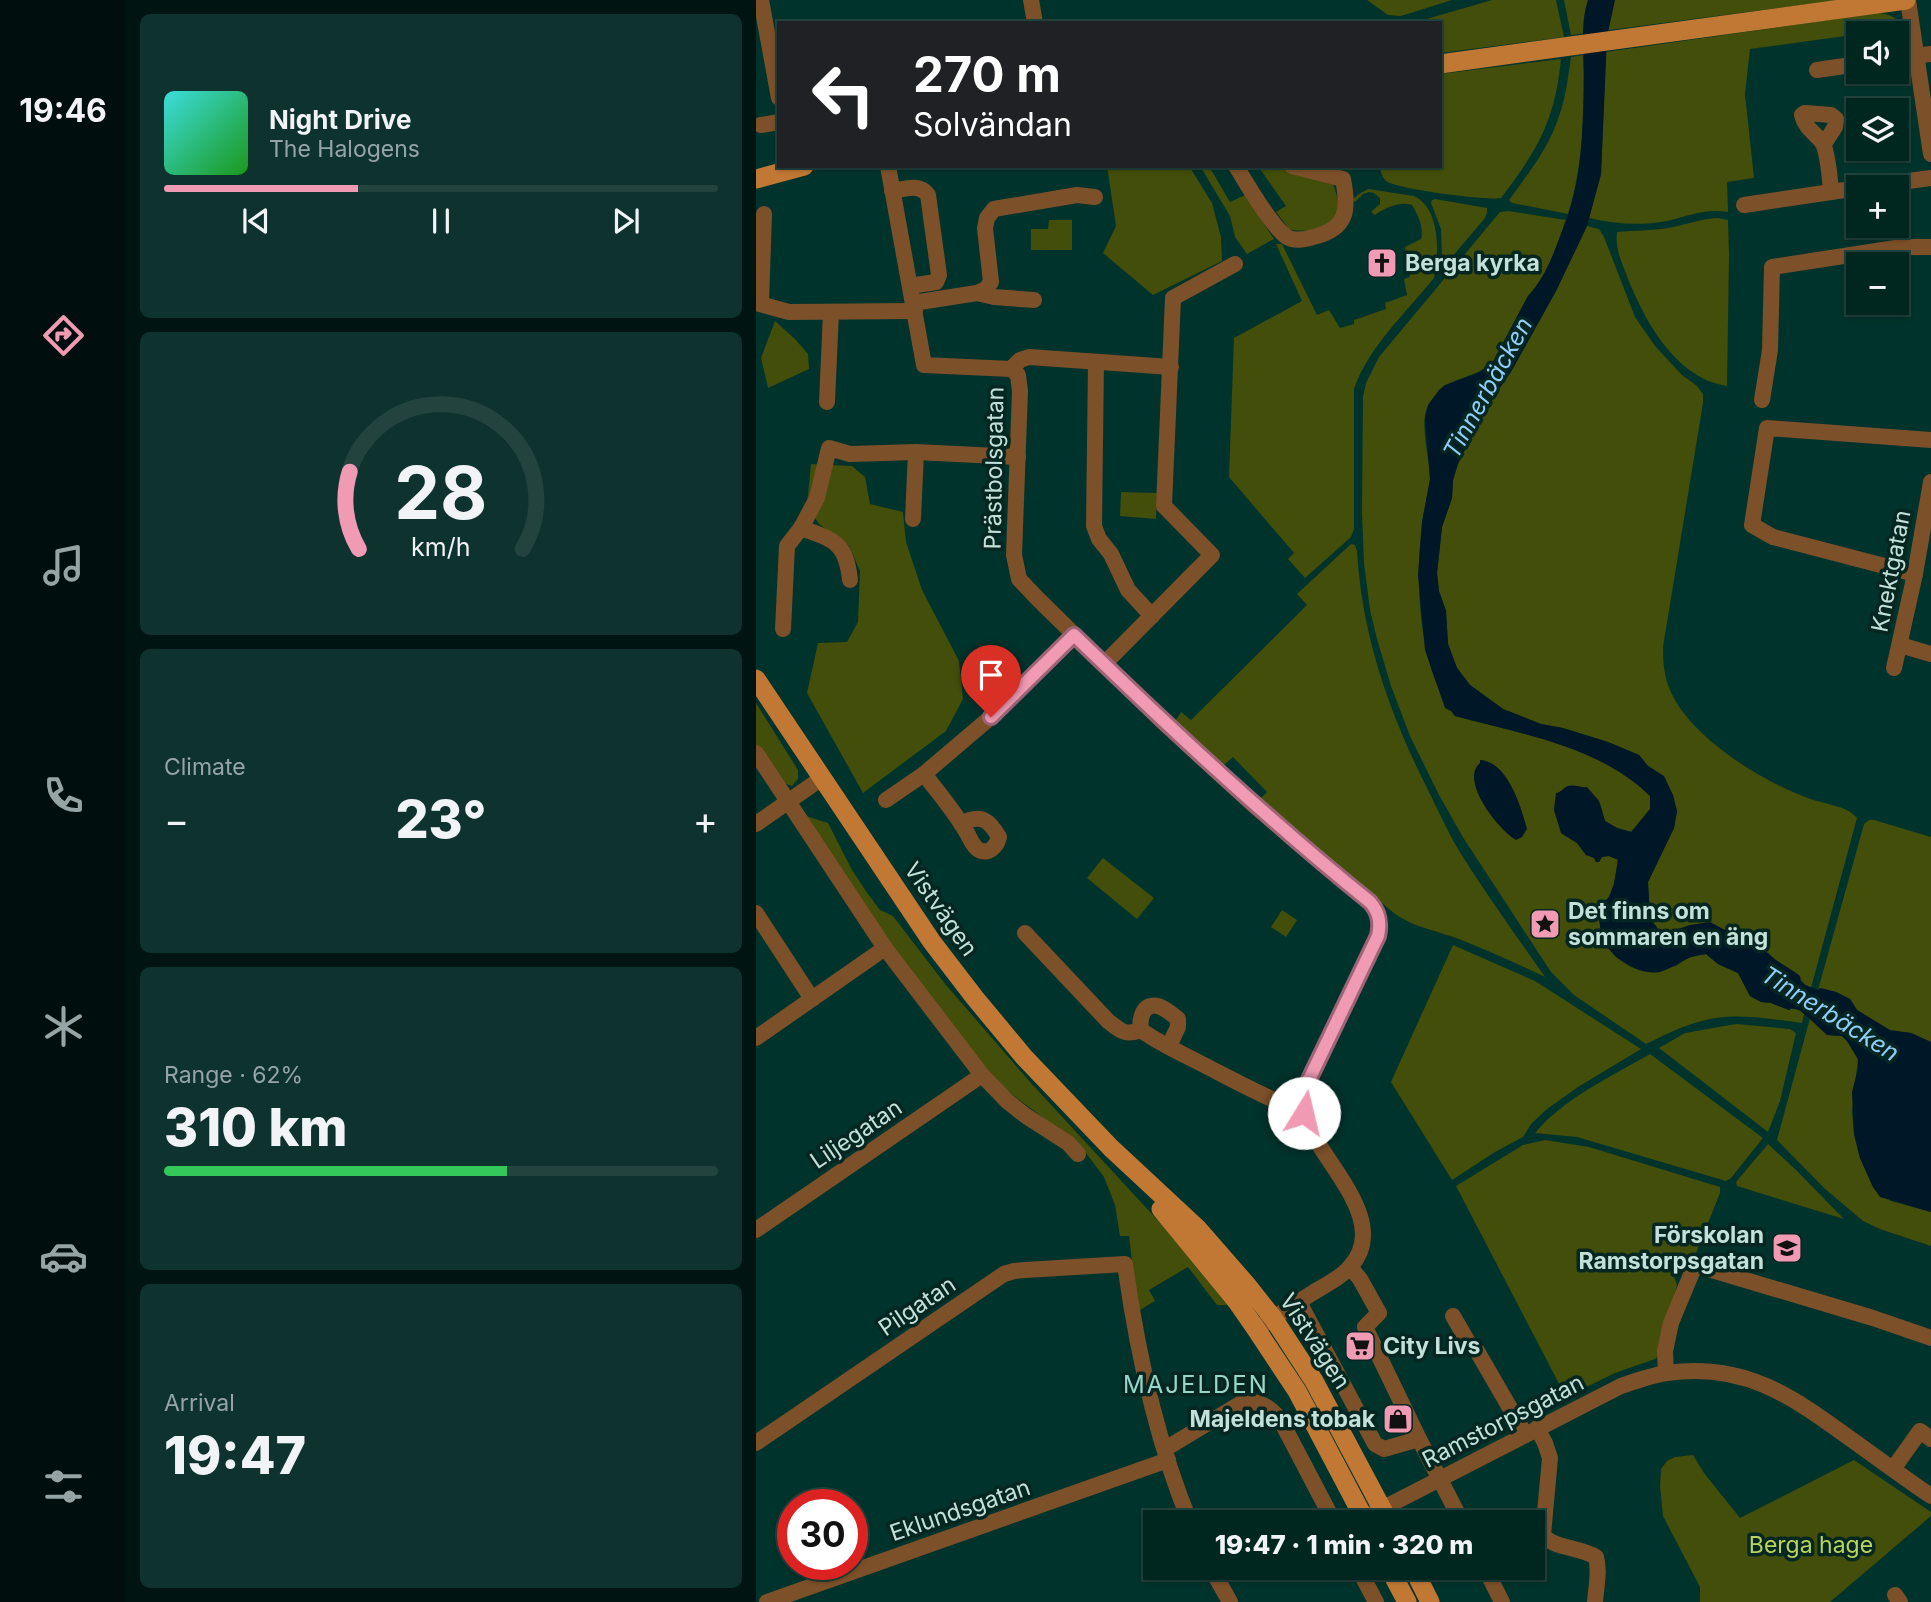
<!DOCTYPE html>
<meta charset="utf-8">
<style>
body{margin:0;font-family:Inter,sans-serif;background:#0e322d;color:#f1f3f6;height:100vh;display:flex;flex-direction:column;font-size:26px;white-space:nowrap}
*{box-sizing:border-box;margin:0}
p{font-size:23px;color:#95a5a5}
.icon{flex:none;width:38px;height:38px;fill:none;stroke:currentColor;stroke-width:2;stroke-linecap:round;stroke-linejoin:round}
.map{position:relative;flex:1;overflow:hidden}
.panel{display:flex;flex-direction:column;gap:14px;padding:14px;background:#001512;width:630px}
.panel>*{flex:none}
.top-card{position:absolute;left:21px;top:21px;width:665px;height:147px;border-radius:0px;box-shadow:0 2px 5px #0004,0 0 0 2px #22433e;background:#202124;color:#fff;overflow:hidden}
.tools{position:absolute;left:1090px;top:21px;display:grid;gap:14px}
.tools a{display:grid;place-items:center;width:63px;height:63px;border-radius:0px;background:#002620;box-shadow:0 2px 5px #0004,0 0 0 2px #22433e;font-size:35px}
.speed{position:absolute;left:21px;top:1489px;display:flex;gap:14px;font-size:35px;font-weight:700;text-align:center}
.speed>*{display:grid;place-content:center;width:91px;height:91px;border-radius:50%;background:#002620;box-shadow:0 2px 5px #0004,0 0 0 2px #22433e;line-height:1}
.speed .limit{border:10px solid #d22;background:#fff;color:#111}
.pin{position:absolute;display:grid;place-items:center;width:60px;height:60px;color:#fff;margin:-72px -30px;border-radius:50% 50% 50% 0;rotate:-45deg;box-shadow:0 0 7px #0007}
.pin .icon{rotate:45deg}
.me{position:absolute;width:77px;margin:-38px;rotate:9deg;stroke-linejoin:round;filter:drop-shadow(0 0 5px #0008)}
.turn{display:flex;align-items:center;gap:24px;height:147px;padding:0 21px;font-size:32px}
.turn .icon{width:91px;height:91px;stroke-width:2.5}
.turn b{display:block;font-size:49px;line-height:60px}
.big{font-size:52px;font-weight:800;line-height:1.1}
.panel .widget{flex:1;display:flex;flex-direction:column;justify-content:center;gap:10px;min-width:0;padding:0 24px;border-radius:10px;background:#0e322d}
.panel .dial{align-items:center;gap:0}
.dial svg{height:182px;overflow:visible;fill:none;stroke:#22433e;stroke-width:7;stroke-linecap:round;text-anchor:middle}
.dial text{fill:#f1f3f6;stroke:none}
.song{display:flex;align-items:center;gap:21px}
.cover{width:84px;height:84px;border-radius:10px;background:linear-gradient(135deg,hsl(180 70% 55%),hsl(120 70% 35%))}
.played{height:7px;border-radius:4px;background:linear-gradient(90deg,#f09ab4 35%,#22433e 35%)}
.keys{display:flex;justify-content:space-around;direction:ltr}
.heat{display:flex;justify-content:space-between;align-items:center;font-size:38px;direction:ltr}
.charge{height:10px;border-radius:5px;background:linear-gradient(90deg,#34c759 62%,#22433e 0)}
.trip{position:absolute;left:387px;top:1510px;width:402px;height:70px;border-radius:0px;background:#002620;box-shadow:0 2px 5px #0004,0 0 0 2px #22433e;font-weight:800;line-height:70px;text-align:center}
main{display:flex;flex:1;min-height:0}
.dock{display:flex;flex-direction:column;width:126px;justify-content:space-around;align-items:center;background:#000f0d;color:#95a5a5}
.dock .icon{width:49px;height:49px}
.dock .selected{color:#f09ab4}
.dock b{font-size:32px;color:#f1f3f6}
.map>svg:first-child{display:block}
.green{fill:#424e09}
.water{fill:#001728}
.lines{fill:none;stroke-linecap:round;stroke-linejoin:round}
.minor{stroke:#7c5029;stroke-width:16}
.major{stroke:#c17835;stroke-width:19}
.route-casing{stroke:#9c6475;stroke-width:18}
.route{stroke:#f09ab4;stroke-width:12}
.labels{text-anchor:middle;stroke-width:7;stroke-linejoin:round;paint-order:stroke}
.poi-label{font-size:23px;font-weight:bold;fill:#c3e1da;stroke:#062721;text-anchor:start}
.street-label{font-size:23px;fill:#c3e1da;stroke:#062721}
.park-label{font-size:23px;fill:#bad55c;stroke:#062721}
.water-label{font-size:24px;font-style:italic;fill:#90cffb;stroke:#062721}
.neighbourhood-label{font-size:24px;letter-spacing:2px;fill:#99d7ca;stroke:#062721}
</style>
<main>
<nav class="dock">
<b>19:46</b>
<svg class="icon selected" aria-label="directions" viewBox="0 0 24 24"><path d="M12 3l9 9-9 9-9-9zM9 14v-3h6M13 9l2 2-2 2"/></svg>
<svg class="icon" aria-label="music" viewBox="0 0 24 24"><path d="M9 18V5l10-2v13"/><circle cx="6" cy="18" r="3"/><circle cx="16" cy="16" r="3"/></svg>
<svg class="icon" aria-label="phone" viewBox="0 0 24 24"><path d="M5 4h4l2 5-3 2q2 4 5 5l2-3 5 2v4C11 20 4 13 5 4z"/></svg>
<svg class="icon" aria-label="climate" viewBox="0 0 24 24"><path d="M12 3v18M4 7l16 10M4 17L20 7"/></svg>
<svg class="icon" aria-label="car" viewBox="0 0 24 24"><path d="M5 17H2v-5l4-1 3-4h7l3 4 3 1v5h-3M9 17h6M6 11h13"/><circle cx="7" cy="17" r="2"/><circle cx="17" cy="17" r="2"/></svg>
<svg class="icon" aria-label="filters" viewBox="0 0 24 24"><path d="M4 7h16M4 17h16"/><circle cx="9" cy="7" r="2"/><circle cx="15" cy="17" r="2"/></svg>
</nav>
<section class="panel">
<div class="widget">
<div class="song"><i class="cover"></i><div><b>Night Drive</b><p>The Halogens</p></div></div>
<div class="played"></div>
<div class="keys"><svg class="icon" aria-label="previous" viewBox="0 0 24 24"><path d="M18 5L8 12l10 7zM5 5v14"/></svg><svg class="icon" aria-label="pause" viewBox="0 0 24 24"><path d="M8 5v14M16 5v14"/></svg><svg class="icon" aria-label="next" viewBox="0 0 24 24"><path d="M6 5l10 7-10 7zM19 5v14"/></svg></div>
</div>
<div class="widget dial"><svg viewBox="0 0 100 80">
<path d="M14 69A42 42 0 1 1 86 69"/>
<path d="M14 69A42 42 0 0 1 10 35" stroke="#f09ab4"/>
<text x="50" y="56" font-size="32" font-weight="700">28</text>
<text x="50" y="72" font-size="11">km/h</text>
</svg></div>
<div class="widget"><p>Climate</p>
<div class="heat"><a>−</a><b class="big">23°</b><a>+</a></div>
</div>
<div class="widget"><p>Range · 62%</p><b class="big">310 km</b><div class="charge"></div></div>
<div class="widget"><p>Arrival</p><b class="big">19:47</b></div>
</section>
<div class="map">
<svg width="1175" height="1602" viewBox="0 0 1175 1602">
<rect width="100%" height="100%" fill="#00332b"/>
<g class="green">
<polygon points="611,0 696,0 645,16 632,15"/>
<polygon points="736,0 800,0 808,37 684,53 684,23 657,23"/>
<polygon points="808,0 1083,0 815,35"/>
<path d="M1122 13C1133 14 1142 17 1147 28L994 49 989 94 998 178 971 182 972 212C950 208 932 216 911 221 884 226 859 224 833 218L845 174 850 52Z"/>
<path d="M827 55C829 107 828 164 812 214L756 203 753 200C772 174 793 148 803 116 810 97 812 77 815 57Z"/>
<path d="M805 59C799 120 782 150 745 198 732 201 640 189 630 181 626 177 625 172 623 166H684V74Z"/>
<polygon points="351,166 433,166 456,203 465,237 466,261 397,295 347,253 360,226"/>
<polygon points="444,166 453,166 474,202 489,195 518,239 491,254 479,237 474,216"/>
<path d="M502 166C526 166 556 172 577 184 581 194 585 207 580 218 573 230 544 233 533 229L520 212 530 206Z"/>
<path d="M612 189 658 196C685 209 683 254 678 278 650 313 613 346 598 389V529L595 537 549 578 532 559 538 553 473 477 478 338 546 301 520 244H526L561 315 573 310 584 328 598 324V320L630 309 629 303 651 295 648 279 654 277 649 247 665 239C668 227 662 215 656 205 644 201 629 208 619 215L615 212 624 204V198L618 193 613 192 607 194 599 202 597 199 603 194Z"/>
<polygon points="679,199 731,208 731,213 729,218 690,264 687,262 686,258 685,229 675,203 676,200"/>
<path d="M752 211 810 220C800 247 792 275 772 296L738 360C724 376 708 375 691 385 685 388 677 398 673 404 662 422 674 457 674 478 673 494 667 510 666 525 659 581 662 670 699 716 766 734 843 746 895 796L894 809 876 832 861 828 849 821C847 815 846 807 843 802 837 792 822 785 811 787L806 792 805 833 821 843 830 855 838 857 853 856 862 859 858 884 853 897 844 906 843 919 847 941 860 957 882 969 920 966 931 958 950 954 962 964 982 973 994 996 1005 1002 1015 1003 1033 1010C1038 1007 1044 1010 1048 1014L1046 1023C1013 1019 979 1012 946 1021 926 1026 909 1035 890 1044L818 995 795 972 708 839 683 795 654 736 635 686 621 639 614 610 608 563 606 513 607 397 610 383 623 357 744 212Z"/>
<path d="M962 218 972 220 973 255 971 386C920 378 890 323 872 279 866 263 859 249 861 232 878 230 895 231 912 228 929 225 944 219 962 218Z"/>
<polygon points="293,220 316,220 316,250 275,250 275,229 292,229"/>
<path d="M831 226 843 229 848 237 879 317 899 346 926 375 941 386 947 394V403L907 647C907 662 908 676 914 690 934 737 1005 781 1052 798 1066 804 1091 805 1101 818L1055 988C1045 983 1040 975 1032 968 1025 962 1018 961 1012 953L934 925 914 932 902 929 894 918 892 882 918 828 921 811 908 777 892 766 883 755 852 742 807 728 785 724 747 709 714 685 701 668 692 644 690 611 683 591 681 573 686 527 696 498 697 480 702 463 728 411 756 370 800 291Z"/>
<polygon points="19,321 39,339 52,354 53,369 12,388 5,358"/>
<polygon points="55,464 96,466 109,477 114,504 147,512 150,542 166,590 203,661 207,699 190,731 107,793 51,693 62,643 91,642 102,622 104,571 93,546 63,524 51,505"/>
<polygon points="365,492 401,493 400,519 364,516"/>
<path d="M595 544 599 545 601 551C606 636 633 712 671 788 681 808 691 830 702 849 729 893 760 935 789 977 762 964 735 952 708 941 673 927 647 928 621 897L502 801 511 792 477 757 467 766 421 725 420 720 425 712 435 720 551 605 541 594Z"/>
<polygon points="0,703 42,770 42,779 36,786 25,782 0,745"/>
<polygon points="50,816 72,823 96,870 112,894 124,910 137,916 190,985 275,1083 407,1226 471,1305 461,1305 432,1267 393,1290 399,1301 382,1311 373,1236 364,1236 359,1205 348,1177 324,1145 246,1087 215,1051 130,939"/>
<polygon points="1113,820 1118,820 1175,837 1175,1042 1155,1033 1134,1031 1101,1010 1094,999 1080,992 1064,988 1062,990 1108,824"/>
<polygon points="347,858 398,898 381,919 331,878"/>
<polygon points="526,910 541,920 530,937 515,927"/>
<polygon points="697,945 779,981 885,1049 822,1087 791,1109 775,1124 767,1137 739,1152 696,1180 635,1082"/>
<polygon points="1054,1018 1071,1035 1086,1036 1091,1041 1102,1059 1096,1111 1098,1134 1104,1158 1117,1187 1135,1201 1175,1212 1175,1246 1124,1229 1107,1221 1068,1188 1021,1140"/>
<polygon points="980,1024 1034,1029 1040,1033 1024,1101 1012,1132 903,1048 929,1033"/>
<path d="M894 1054 1007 1138 975 1178 970 1181 821 1137 779 1133C807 1099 856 1076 894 1054Z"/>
<path d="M789 1140 833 1147 964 1187V1193L938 1258C927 1257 920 1260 916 1271L921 1285 904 1355 899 1359 859 1373 810 1397 700 1186 767 1145Z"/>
<polygon points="1012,1144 1041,1171 1088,1219 981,1186 980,1182"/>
<polygon points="937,1455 948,1473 984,1518 1098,1460 1175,1512 1175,1516 1074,1602 944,1602 944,1587 907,1516 904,1486 905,1469 911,1461 919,1457"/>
</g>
<g class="water">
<path d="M832 0H859L851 37 845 174 831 226 800 291 756 370 728 411 702 464 697 480 696 498 686 527 681 573 683 591 690 611 692 644 701 668 714 685 747 709 785 724 807 728 852 742 883 755 892 766 908 776 917 795 921 811 918 828 892 882 894 918 902 929 914 932 934 925 954 922 1012 953C1021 963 1034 968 1044 976L1045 981 1049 985 1062 990 1064 988 1080 992 1094 999 1101 1010 1134 1030 1155 1033 1175 1042V1212L1124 1197 1117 1187 1104 1158 1098 1134 1096 1092 1102 1068V1059L1091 1041 1086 1036 1071 1035 1044 1010 1035 1008 1033 1010 1015 1003 1005 1002 994 996 982 973 962 964 950 954C943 955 935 956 929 960 921 964 913 969 904 972 884 976 853 958 847 938 843 928 843 917 844 906L853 897 858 884 862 860 853 856 846 857 843 862H840L838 858 830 855 821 843 805 833 798 810 800 793C806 792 807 788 812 786 818 784 825 788 831 787L843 801 849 821 861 828 875 832 894 809V796C843 746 766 734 699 716L695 711 689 708 669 650 662 575 666 522 674 479 669 419 672 405 683 390 689 385 722 373 732 366 738 360 772 296C788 279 797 256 805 234 809 222 814 211 817 198 827 161 827 114 828 75 828 50 824 24 832 0Z"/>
<path d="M724 760C751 761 765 806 771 829L766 837 760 840C743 830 703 781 724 763Z"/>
</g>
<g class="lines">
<g class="minor">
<polyline points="5,0 23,98"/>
<polyline points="275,0 279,23"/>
<polyline points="1152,0 1175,154"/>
<polyline points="1141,58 1175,54"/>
<polyline points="1061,70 1102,64"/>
<polyline points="5,125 23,122"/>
<path d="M1068 144 1079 127 1080 119 1075 115 1049 113 1046 115C1049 128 1059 133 1066 142 1072 151 1074 180 1075 192"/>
<path d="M132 166 168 365 255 369 262 375 264 391 258 555 263 579 281 598 406 721 500 807 614 902C623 912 625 922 622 936L549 1088C547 1099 546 1109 550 1120 565 1162 637 1222 593 1268 584 1278 570 1285 558 1292 541 1303 525 1313 508 1324"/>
<path d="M480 166C490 183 516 227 531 237 539 242 549 239 557 237 592 229 593 209 587 179L536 166"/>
<polyline points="1109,187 1175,178"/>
<path d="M136 191C149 189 163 183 172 195L183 275 180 282 154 286"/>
<polyline points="988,205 1102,188"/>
<polyline points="221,293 238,297 278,300"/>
<polyline points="0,303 33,312 159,311"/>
<polyline points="157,303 221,293 230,289 235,282 229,228 231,218 238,209 321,195 339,197"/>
<polyline points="5,304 8,214"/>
<polyline points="340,362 338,526 343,539 355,554 372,590 396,616"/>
<polyline points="255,369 264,360 273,357 415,367"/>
<polyline points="1006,400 1014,350 1016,267 1146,247 1175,247"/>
<polyline points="71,402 75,312"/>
<polyline points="157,519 160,452"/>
<path d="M45 528C79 540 90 543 94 580"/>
<polyline points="1159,574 1017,537 996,525 1011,428 1175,440"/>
<polyline points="27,629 31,546 45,528 61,498 73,448 94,454 160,452 262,457"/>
<polyline points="1144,645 1175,654"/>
<polyline points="348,664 456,555 408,506 417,298 479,264"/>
<polyline points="1138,668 1159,574 1175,482"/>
<polyline points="0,753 129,948 226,1075 251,1101 270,1116 312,1143 322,1154"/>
<path d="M168 774C183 793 199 812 211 833 214 838 217 847 223 850 233 855 241 846 243 837 233 820 225 813 205 824"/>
<polyline points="130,800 168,774 235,717 318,635"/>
<polyline points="0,824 66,778"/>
<polyline points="0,913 56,999"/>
<path d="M269 933 352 1021C365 1031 369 1036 385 1030"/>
<polyline points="0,1038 129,948"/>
<path d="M413 1046 422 1027V1019C416 1014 409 1008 402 1006 387 1002 383 1019 385 1030 404 1044 427 1054 448 1065 481 1082 514 1100 548 1113"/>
<polyline points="0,1230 226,1075"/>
<polyline points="594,1267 604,1279 623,1313 609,1327 663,1439"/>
<polyline points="543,1302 619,1444 628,1449 663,1439 706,1522"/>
<polyline points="697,1316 712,1342 721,1351 769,1434"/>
<polyline points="910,1373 909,1351 915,1323 939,1265 1117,1318 1175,1338"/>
<path d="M781 1428 789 1443 794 1458 787 1535C796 1548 824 1547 840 1557 844 1571 840 1588 839 1602"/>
<path d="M0 1443 248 1274 258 1271 269 1270 369 1264C381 1351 400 1440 434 1522"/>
<path d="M409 1449 487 1402C504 1400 513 1407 524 1419L578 1522"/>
<polyline points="1137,1469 1164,1431 1175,1439"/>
<path d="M608 1518 865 1386C880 1381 896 1375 911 1373 987 1362 1034 1395 1092 1437 1120 1457 1147 1477 1175 1496"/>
<polyline points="455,1568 474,1602"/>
<polyline points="602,1568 620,1602"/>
<polyline points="729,1568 746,1602"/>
<polyline points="1139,1595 1144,1602"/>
<polyline points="11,1602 412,1460"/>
</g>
<g class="major">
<polyline points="684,64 1150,0"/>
<polyline points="0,179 48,166"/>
<polyline points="0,679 176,942 219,998 268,1057 355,1148 442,1229 490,1284 517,1318 558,1381 633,1522"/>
<polyline points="405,1209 482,1303 500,1329 541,1391 610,1522"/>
<polyline points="633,1568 651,1602"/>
<polyline points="657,1568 674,1602"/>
</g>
</g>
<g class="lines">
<g class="route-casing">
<path id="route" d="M235 717 318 635C414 728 510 818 614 902 623 912 625 922 622 936L549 1088 547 1101 548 1113"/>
</g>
<use href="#route" class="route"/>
</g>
<defs>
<g id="church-square" transform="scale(1.575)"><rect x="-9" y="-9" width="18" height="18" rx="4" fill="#f09ab4" stroke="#062721"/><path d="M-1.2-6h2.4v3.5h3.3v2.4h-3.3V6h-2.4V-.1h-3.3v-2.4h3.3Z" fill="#111"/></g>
<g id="sight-square" transform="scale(1.575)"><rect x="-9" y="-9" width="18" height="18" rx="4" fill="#f09ab4" stroke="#062721"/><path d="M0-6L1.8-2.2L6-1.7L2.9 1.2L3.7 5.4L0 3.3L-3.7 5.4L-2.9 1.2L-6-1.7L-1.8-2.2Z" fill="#111"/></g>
<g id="school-square" transform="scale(1.575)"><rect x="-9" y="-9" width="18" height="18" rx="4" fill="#f09ab4" stroke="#062721"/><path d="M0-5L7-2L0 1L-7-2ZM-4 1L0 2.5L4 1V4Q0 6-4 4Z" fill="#111"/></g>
<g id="supermarket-square" transform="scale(1.575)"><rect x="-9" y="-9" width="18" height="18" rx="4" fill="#f09ab4" stroke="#062721"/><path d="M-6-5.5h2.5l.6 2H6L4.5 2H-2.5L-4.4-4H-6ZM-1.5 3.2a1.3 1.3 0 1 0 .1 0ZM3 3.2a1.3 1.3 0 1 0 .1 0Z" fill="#111"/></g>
<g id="shop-square" transform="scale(1.575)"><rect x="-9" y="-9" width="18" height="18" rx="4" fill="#f09ab4" stroke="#062721"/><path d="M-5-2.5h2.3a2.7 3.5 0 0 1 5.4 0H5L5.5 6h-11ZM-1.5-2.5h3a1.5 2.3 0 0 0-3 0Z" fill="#111"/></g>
</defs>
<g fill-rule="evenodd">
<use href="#church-square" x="626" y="263"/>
<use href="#sight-square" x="789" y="924"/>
<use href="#school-square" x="1031" y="1248"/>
<use href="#supermarket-square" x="604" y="1346"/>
<use href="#shop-square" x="642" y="1419"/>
</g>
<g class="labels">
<g class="poi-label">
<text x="649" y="271">Berga kyrka</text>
<text x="812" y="919">Det finns om<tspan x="812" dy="26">sommaren en äng</tspan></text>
<text x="1008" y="1243" text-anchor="end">Förskolan<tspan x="1008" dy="26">Ramstorpsgatan</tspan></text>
<text x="627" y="1354">City Livs</text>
<text x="619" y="1427" text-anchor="end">Majeldens tobak</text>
</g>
<g class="street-label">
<text transform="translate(238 468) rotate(-89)" y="8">Prästbolsgatan</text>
<text transform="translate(1135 571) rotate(-79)" y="8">Knektgatan</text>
<text transform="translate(185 909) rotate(55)" y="8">Vistvägen</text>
<text transform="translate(100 1134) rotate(-34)" y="8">Liljegatan</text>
<text transform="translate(161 1306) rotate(-34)" y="8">Pilgatan</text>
<text transform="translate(559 1341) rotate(57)" y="8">Vistvägen</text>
<text transform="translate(747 1421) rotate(-27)" y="8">Ramstorpsgatan</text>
<text transform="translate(204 1510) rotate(-19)" y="8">Eklundsgatan</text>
</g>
<g class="park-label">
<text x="1055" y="1553">Berga hage</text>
</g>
<g class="water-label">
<text transform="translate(732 388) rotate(-61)" y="8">Tinnerbäcken</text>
<text transform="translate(1074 1014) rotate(32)" y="8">Tinnerbäcken</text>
</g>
<g class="neighbourhood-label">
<text x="440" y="1393">MAJELDEN</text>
</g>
</g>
</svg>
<div class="tools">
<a><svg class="icon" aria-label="sound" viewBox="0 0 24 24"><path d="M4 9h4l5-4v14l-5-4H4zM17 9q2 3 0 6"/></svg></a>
<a><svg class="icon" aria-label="layers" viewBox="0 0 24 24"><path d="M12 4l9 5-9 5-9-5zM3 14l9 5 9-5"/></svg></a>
<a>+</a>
<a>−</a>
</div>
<div class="speed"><div class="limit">30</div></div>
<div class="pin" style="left:235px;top:717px;background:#d93025"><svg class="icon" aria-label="arrive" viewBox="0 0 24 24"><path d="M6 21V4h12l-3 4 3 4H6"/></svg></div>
<svg class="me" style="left:548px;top:1113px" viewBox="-20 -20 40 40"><circle r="19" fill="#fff"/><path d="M0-13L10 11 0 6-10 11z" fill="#f09ab4"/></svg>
<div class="trip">19:47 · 1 min · 320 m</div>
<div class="top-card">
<div class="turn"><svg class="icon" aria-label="left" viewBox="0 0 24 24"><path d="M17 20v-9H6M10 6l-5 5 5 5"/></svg><div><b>270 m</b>Solvändan</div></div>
</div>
</div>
</main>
